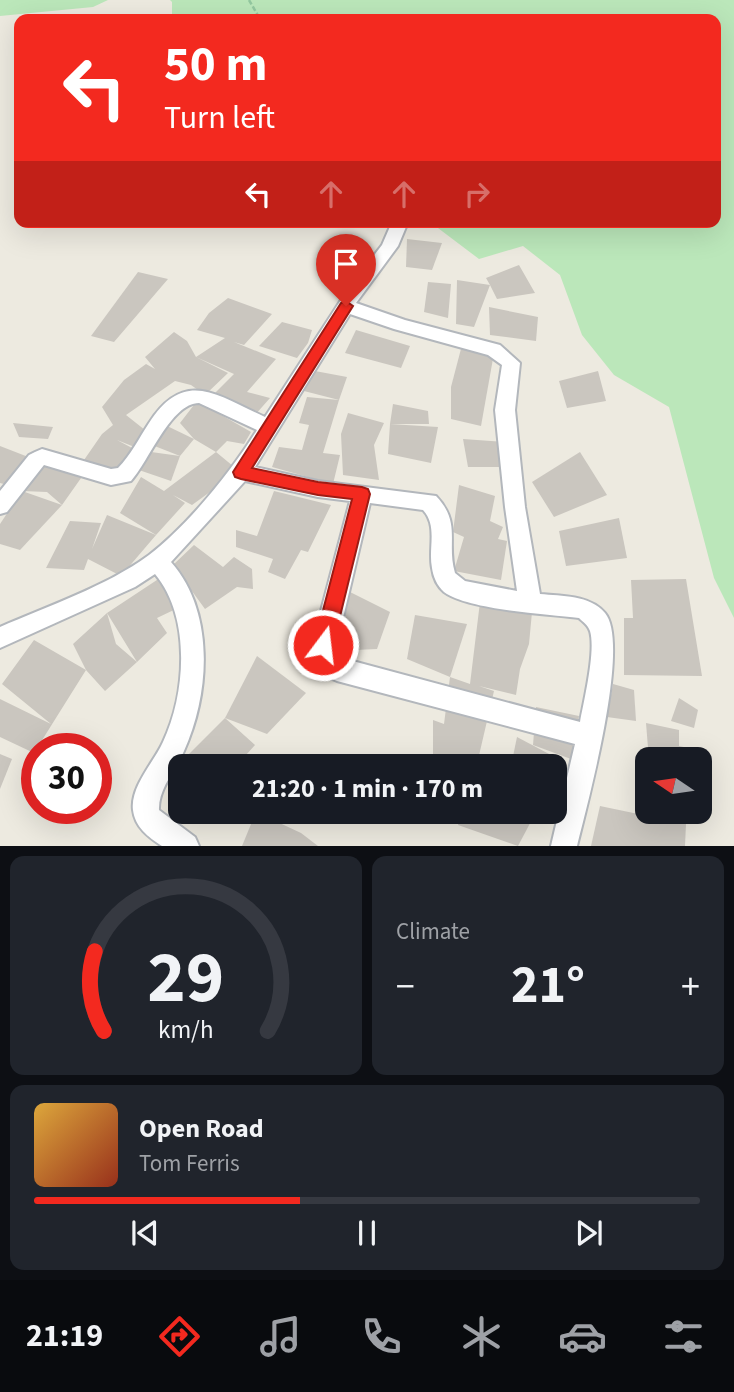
<!DOCTYPE html>
<meta charset="utf-8">
<style>
body{margin:0;font-family:"Source Sans 3",sans-serif;background:#20242c;color:#f1f3f6;height:100vh;display:flex;flex-direction:column;font-size:26px;white-space:nowrap}
*{box-sizing:border-box;margin:0}
p{font-size:23px;color:#9ea1a6}
.icon{flex:none;width:38px;height:38px;fill:none;stroke:currentColor;stroke-width:2;stroke-linecap:round;stroke-linejoin:round}
.map{position:relative;height:846px;overflow:hidden}
.drawer{display:flex;flex-direction:column;gap:10px;padding:10px;background:#0d0f14;flex:1}
.drawer>*{flex:none}
.top-card{position:absolute;left:14px;top:14px;width:707px;height:214px;border-radius:14px;box-shadow:0 7px 28px #0002;background:#f3291f;color:#fff;overflow:hidden}
.needle{width:46px;rotate:283deg}
.controls{position:absolute;left:635px;top:747px;display:grid;gap:14px}
.controls a{display:grid;place-items:center;width:77px;height:77px;border-radius:14px;background:#171b24;box-shadow:0 7px 28px #0002;font-size:35px}
.speed{position:absolute;left:21px;top:733px;display:flex;gap:14px;font-size:35px;font-weight:700;text-align:center}
.speed>*{display:grid;place-content:center;width:91px;height:91px;border-radius:50%;background:#171b24;box-shadow:0 7px 28px #0002;line-height:1}
.speed .limit{border:10px solid #d22;background:#fff;color:#111}
.pin{position:absolute;display:grid;place-items:center;width:60px;height:60px;color:#fff;margin:-72px -30px;border-radius:50% 50% 50% 0;rotate:-45deg;box-shadow:0 0 7px #0007}
.pin .icon{rotate:45deg}
.me{position:absolute;width:77px;margin:-38px;rotate:15deg;stroke-linejoin:round;filter:drop-shadow(0 0 5px #0008)}
.turn{display:flex;align-items:center;gap:24px;height:147px;padding:0 35px;font-size:32px}
.turn .icon{width:91px;height:91px;stroke-width:2.5}
.turn b{display:block;font-size:49px;line-height:60px}
.lanes{display:flex;align-items:center;height:66px;padding:0 35px;background:#0003;justify-content:center;gap:35px;direction:ltr}
.lanes .off{opacity:.35}
.big{font-size:52px;font-weight:700;line-height:1.1}
.drawer .widget{flex:1;display:flex;flex-direction:column;justify-content:center;gap:10px;min-width:0;padding:0 24px;border-radius:14px;background:#20242c}
.drawer .dial{align-items:center;gap:0}
.dial svg{height:182px;overflow:visible;fill:none;stroke:#363941;stroke-width:7;stroke-linecap:round;text-anchor:middle}
.dial text{fill:#f1f3f6;stroke:none}
.song{display:flex;align-items:center;gap:21px}
.cover{width:84px;height:84px;border-radius:10px;background:linear-gradient(135deg,hsl(40 70% 55%),hsl(10 70% 35%))}
.played{height:7px;border-radius:4px;background:linear-gradient(90deg,#f3291f 40%,#363941 40%)}
.keys{display:flex;justify-content:space-around;direction:ltr}
.heat{display:flex;justify-content:space-between;align-items:center;font-size:38px;direction:ltr}
.drawer .tiles{flex:1;display:grid;gap:10px;grid-template-columns:1fr 1fr}
.widget:last-child{grid-column:span 2}
.trip{position:absolute;left:168px;top:754px;width:399px;height:70px;border-radius:14px;background:#171b24;box-shadow:0 7px 28px #0002;font-weight:700;line-height:70px;text-align:center}
.tab-bar{display:flex;height:112px;justify-content:space-around;align-items:center;background:#090b0e;color:#9ea1a6}
.tab-bar .icon{width:49px;height:49px}
.tab-bar .on{color:#f3291f}
.tab-bar b{font-size:32px;color:#f1f3f6}
.map>svg:first-child{display:block}
.green{fill:#bbe7ba}
.building{fill:#cac6bf}
.lines{fill:none;stroke-linecap:round;stroke-linejoin:round}
.street-casing{stroke:#b3b7bc;stroke-width:4}
.path{stroke:#93c8a0;stroke-width:2.5;stroke-dasharray:5 2.5;stroke-linecap:butt}
.street{fill:#fff;fill-rule:evenodd}
.route{fill:#f3291f;stroke:#9e1b14;stroke-width:2}
</style>
<div class="map">
<svg width="734" height="846" viewBox="0 0 734 846">
<rect width="100%" height="100%" fill="#edeae0"/>
<g class="green">
<polygon points="0,0 108,0 93,7 0,16"/>
<polygon points="170,0 734,0 734,618 714,578 669,407 614,375 582,335 560,275 523,246 479,259 430,222 716,222 716,19 172,19 172,2"/>
</g>
<g class="building">
<polygon points="407,239 442,243 432,270 406,267"/>
<polygon points="519,265 535,293 497,299 490,285 474,327 456,324 457,280 490,285 486,278"/>
<polygon points="138,272 168,279 114,342 91,336"/>
<polygon points="428,282 451,284 448,318 424,312"/>
<polygon points="228,298 272,314 244,345 234,342 276,359 247,392 270,398 255,415 215,393 234,374 196,357 228,373 205,395 191,385 175,381 126,415 150,434 142,450 117,440 134,449 118,470 84,460 102,434 113,425 102,407 124,380 146,364 155,369 145,357 174,332 187,341 196,357 225,338 197,330 209,313"/>
<polygon points="489,307 538,317 536,341 490,335"/>
<polygon points="282,322 312,330 308,343 297,358 259,346"/>
<polygon points="356,330 410,346 401,368 345,353"/>
<polygon points="462,345 494,353 481,426 451,419 451,387"/>
<polygon points="315,371 347,377 339,400 304,391"/>
<polygon points="598,371 606,401 567,408 559,381"/>
<polygon points="307,397 339,400 323,453 340,455 333,484 272,467 279,447 302,450 309,425 299,423"/>
<polygon points="197,401 251,432 244,444 227,441 216,452 194,439 180,423"/>
<polygon points="393,404 428,411 429,424 390,424 438,427 431,463 388,454 390,424"/>
<polygon points="348,413 384,423 374,445 379,480 343,475 341,434"/>
<polygon points="13,423 53,427 48,439 19,437"/>
<polygon points="163,424 194,439 180,456 147,443"/>
<polygon points="463,439 505,442 509,467 468,467"/>
<polygon points="0,446 36,460 15,487 0,483"/>
<polygon points="144,451 180,456 171,481 133,468"/>
<polygon points="216,452 239,471 192,505 173,495 185,503 156,535 120,513 141,477 164,491"/>
<polygon points="580,452 607,495 554,517 532,482"/>
<polygon points="42,460 86,471 62,505 47,492 22,491"/>
<polygon points="459,485 495,496 490,521 503,527 498,539 507,541 501,580 454,571 464,537 453,532"/>
<polygon points="22,491 62,505 20,550 0,544 0,524"/>
<polygon points="274,491 331,505 308,552 301,550 285,579 268,572 273,559 236,547 236,530 257,536"/>
<polygon points="107,515 156,535 121,576 88,559 84,570 46,568 70,521 101,523 92,549"/>
<polygon points="619,518 627,558 566,566 559,531"/>
<polygon points="194,545 223,567 234,557 252,569 253,589 237,587 205,609 173,565"/>
<polygon points="166,574 180,607 157,618 167,633 137,662 107,613 116,644 137,662 105,691 86,670 73,644 107,613"/>
<polygon points="686,579 702,676 624,675 624,618 633,618 631,580"/>
<polygon points="346,590 390,612 377,649 356,650 334,641"/>
<polygon points="480,602 532,612 529,644 520,669 516,695 479,686 494,691 477,764 484,766 438,766 433,763 433,720 444,724 450,677 470,684"/>
<polygon points="415,615 467,624 450,677 407,659"/>
<polygon points="34,640 86,670 34,753 0,737 0,699 51,724 2,684"/>
<polygon points="257,656 306,693 267,734 225,718"/>
<polygon points="613,684 634,690 636,721 607,717"/>
<polygon points="679,698 698,710 694,728 671,721"/>
<polygon points="536,707 579,716 571,759 533,745"/>
<polygon points="225,718 255,745 236,766 196,766 186,757"/>
<polygon points="646,723 679,730 679,746 708,752 701,779 700,760 649,760"/>
<polygon points="517,737 551,755 550,766 511,766"/>
<polygon points="0,754 12,759 0,789"/>
<polygon points="600,806 686,824 685,846 591,846"/>
<polygon points="256,812 301,833 318,846 242,846"/>
<polygon points="462,812 536,812 518,846 458,825"/>
</g>
<g class="lines">
<g class="street-casing">
<path id="street" d="M392 222H408L398 246 356 303 405 320 500 345 520 363 515 410 525 507 540 594C562 596 590 595 605 613 631 644 587 805 577 846H551L575 744 337 681C319 674 308 666 312 645L350 501 318 497 245 481 171 562C215 612 210 693 184 751 176 770 158 789 159 810L195 837 199 846H162C148 837 135 827 133 810 130 787 154 762 163 742 186 693 191 617 155 574L135 587 0 648V627C48 606 107 586 149 555 188 525 231 472 257 430L199 403C171 403 149 461 131 481L111 485 44 465 7 512 0 514V491L29 455 35 452 42 449 111 469 118 468C131 455 139 438 149 423 185 367 218 396 265 417L348 289 382 245ZM350 314 394 329 488 355 502 365 495 410 505 507 517 591 465 581 455 573C446 543 462 523 436 496L318 481 255 467ZM370 503 423 510C438 526 428 548 432 568 433 576 437 586 444 592 468 610 547 614 579 618 583 622 588 625 590 631 596 651 584 700 580 722L334 656Z"/>
</g>
<polyline class="path" points="249,0 260,19"/>
<use href="#street" class="street"/>
</g>
<polygon class="route" points="346,301 353,306 252,468 318,482 362,487 368,489 370,494 333,645 330,651 323,653 317,651 314,645 352,499 318,495 241,479 235,477 233,472 341,303"/>
</svg>
<div class="controls">
<a><svg class="needle" viewBox="-14 -14 28 28"><path d="M0-13l5 13h-10z" fill="#e53935"/><path d="M0 13l5-13h-10z" fill="#9ea1a6"/></svg></a>
</div>
<div class="speed"><div class="limit">30</div></div>
<div class="pin" style="left:346px;top:306px;background:#d93025"><svg class="icon" aria-label="arrive" viewBox="0 0 24 24"><path d="M6 21V4h12l-3 4 3 4H6"/></svg></div>
<svg class="me" style="left:323px;top:645px" viewBox="-20 -20 40 40"><circle r="17" fill="#f3291f" stroke="#fff" stroke-width="3"/><path d="M0-11L8 9 0 5-8 9z" fill="#fff"/></svg>
<div class="trip">21:20 · 1 min · 170 m</div>
<div class="top-card">
<div class="turn"><svg class="icon" aria-label="left" viewBox="0 0 24 24"><path d="M17 20v-9H6M10 6l-5 5 5 5"/></svg><div><b>50 m</b>Turn left</div></div>
<div class="lanes"><svg class="icon" aria-label="left" viewBox="0 0 24 24"><path d="M17 20v-9H6M10 6l-5 5 5 5"/></svg><svg class="icon off" aria-label="ahead" viewBox="0 0 24 24"><path d="M12 20V5M6 11l6-6 6 6"/></svg><svg class="icon off" aria-label="ahead" viewBox="0 0 24 24"><path d="M12 20V5M6 11l6-6 6 6"/></svg><svg class="icon off" aria-label="right" viewBox="0 0 24 24"><path d="M7 20v-9h11M14 6l5 5-5 5"/></svg></div>
</div>
</div>
<section class="drawer">
<div class="tiles">
<div class="widget dial"><svg viewBox="0 0 100 80">
<path d="M14 69A42 42 0 1 1 86 69"/>
<path d="M14 69A42 42 0 0 1 10 34" stroke="#f3291f"/>
<text x="50" y="56" font-size="32" font-weight="700">29</text>
<text x="50" y="72" font-size="11">km/h</text>
</svg></div>
<div class="widget"><p>Climate</p>
<div class="heat"><a>−</a><b class="big">21°</b><a>+</a></div>
</div>
<div class="widget">
<div class="song"><i class="cover"></i><div><b>Open Road</b><p>Tom Ferris</p></div></div>
<div class="played"></div>
<div class="keys"><svg class="icon" aria-label="previous" viewBox="0 0 24 24"><path d="M18 5L8 12l10 7zM5 5v14"/></svg><svg class="icon" aria-label="pause" viewBox="0 0 24 24"><path d="M8 5v14M16 5v14"/></svg><svg class="icon" aria-label="next" viewBox="0 0 24 24"><path d="M6 5l10 7-10 7zM19 5v14"/></svg></div>
</div>
</div>
</section>
<nav class="tab-bar">
<b>21:19</b>
<svg class="icon on" aria-label="directions" viewBox="0 0 24 24"><path d="M12 3l9 9-9 9-9-9zM9 14v-3h6M13 9l2 2-2 2"/></svg>
<svg class="icon" aria-label="music" viewBox="0 0 24 24"><path d="M9 18V5l10-2v13"/><circle cx="6" cy="18" r="3"/><circle cx="16" cy="16" r="3"/></svg>
<svg class="icon" aria-label="phone" viewBox="0 0 24 24"><path d="M5 4h4l2 5-3 2q2 4 5 5l2-3 5 2v4C11 20 4 13 5 4z"/></svg>
<svg class="icon" aria-label="climate" viewBox="0 0 24 24"><path d="M12 3v18M4 7l16 10M4 17L20 7"/></svg>
<svg class="icon" aria-label="car" viewBox="0 0 24 24"><path d="M5 17H2v-5l4-1 3-4h7l3 4 3 1v5h-3M9 17h6M6 11h13"/><circle cx="7" cy="17" r="2"/><circle cx="17" cy="17" r="2"/></svg>
<svg class="icon" aria-label="filters" viewBox="0 0 24 24"><path d="M4 7h16M4 17h16"/><circle cx="9" cy="7" r="2"/><circle cx="15" cy="17" r="2"/></svg>
</nav>
